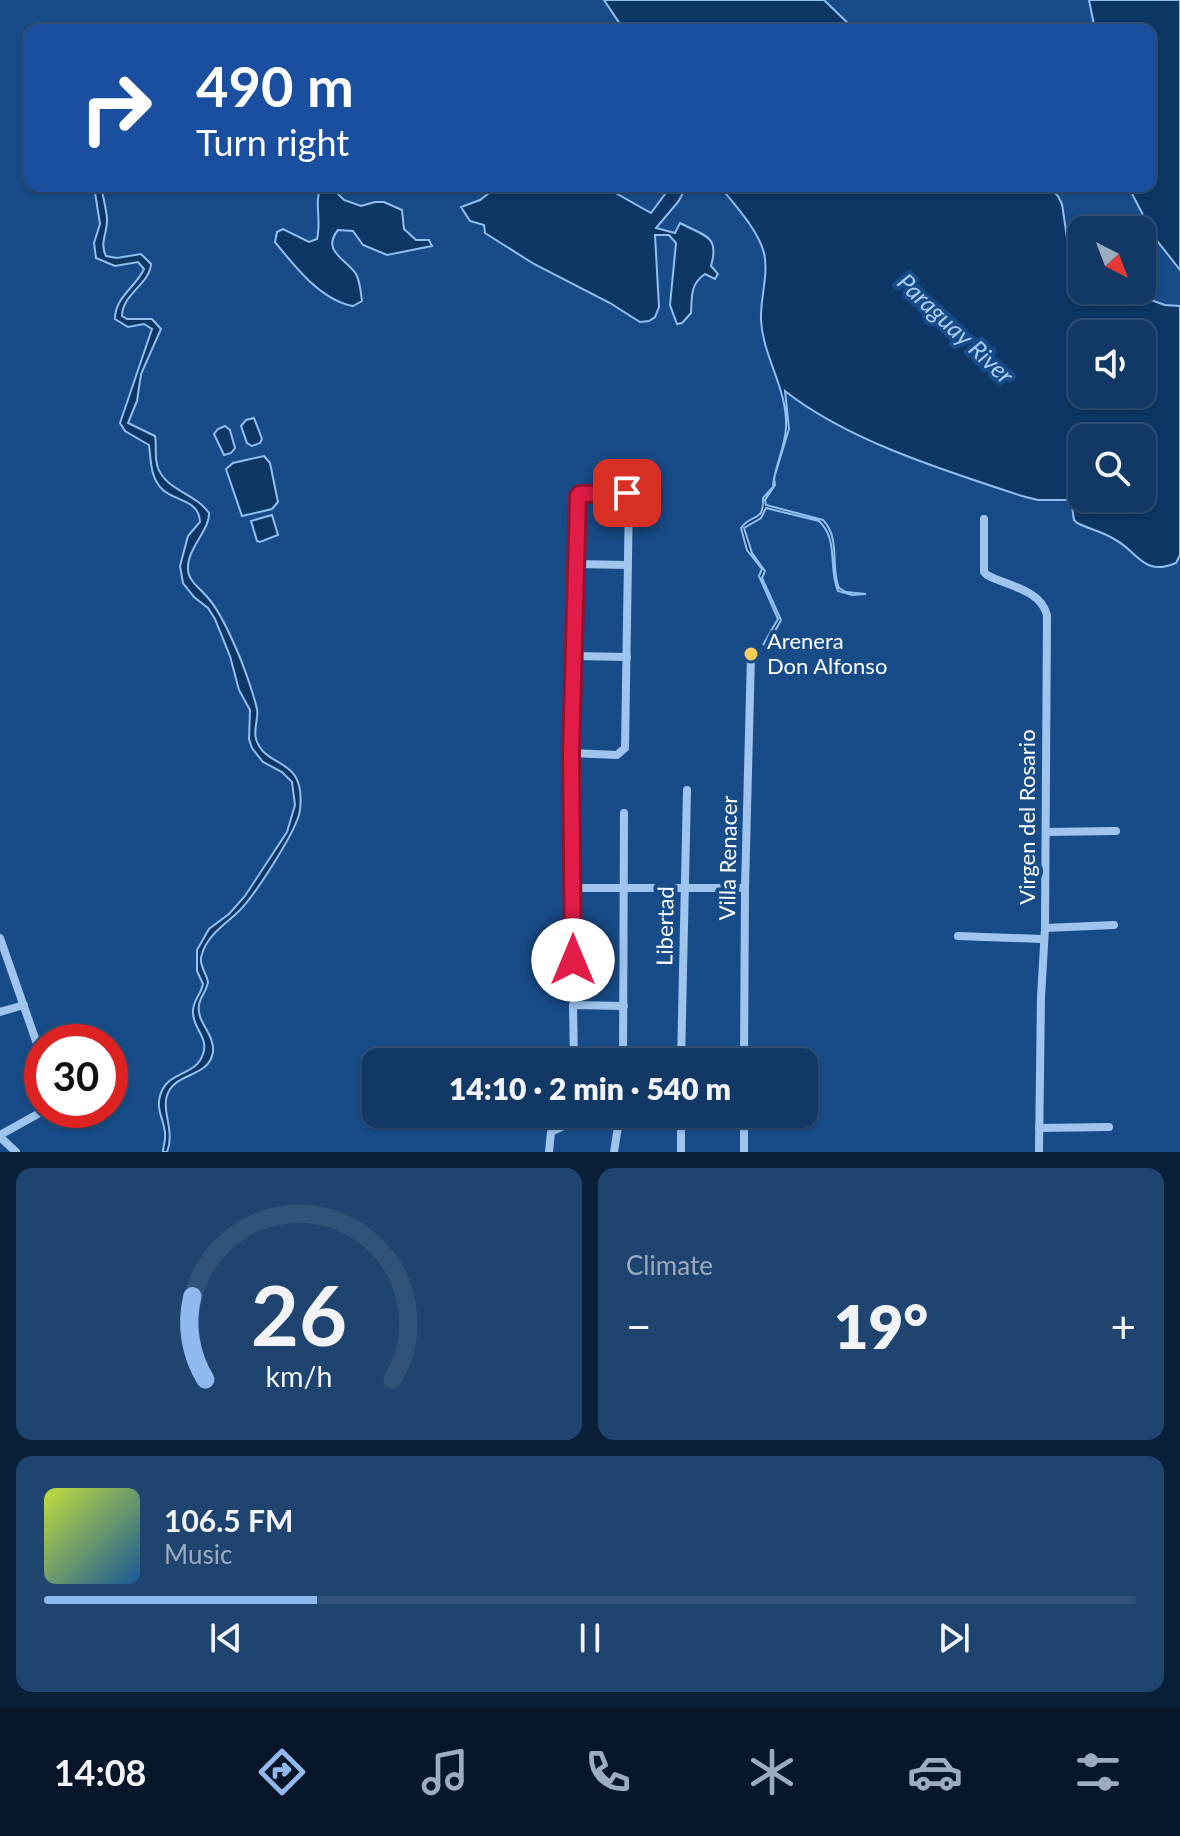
<!DOCTYPE html>
<meta charset="utf-8">
<style>
body{margin:0;font-family:Lato,sans-serif;background:#1f446f;color:#f1f3f6;height:100vh;display:flex;flex-direction:column;font-size:30px;white-space:nowrap}
*{box-sizing:border-box;margin:0}
p{font-size:26px;color:#9cacbf}
.icon{flex:none;width:44px;height:44px;fill:none;stroke:currentColor;stroke-width:2;stroke-linecap:round;stroke-linejoin:round}
.map{position:relative;height:1152px;overflow:hidden}
.drawer{display:flex;flex-direction:column;gap:16px;padding:16px;background:#0a1f38;flex:1}
.drawer>*{flex:none}
.hud{position:absolute;left:24px;top:24px;width:1132px;height:168px;border-radius:16px;box-shadow:0 2px 6px #0004,0 0 0 2px #31537a;background:#1a4fa0;color:#fff;overflow:hidden}
.needle{width:52px;rotate:138deg}
.fabs{position:absolute;left:1068px;top:216px;display:grid;gap:16px}
.fabs a{display:grid;place-items:center;width:88px;height:88px;border-radius:16px;background:#123966;box-shadow:0 2px 6px #0004,0 0 0 2px #31537a;font-size:40px}
.speed{position:absolute;left:24px;top:1024px;display:flex;gap:16px;font-size:40px;font-weight:700;text-align:center}
.speed>*{display:grid;place-content:center;width:104px;height:104px;border-radius:50%;background:#123966;box-shadow:0 2px 6px #0004,0 0 0 2px #31537a;line-height:1}
.speed .limit{border:12px solid #d22;background:#fff;color:#111}
.pin{position:absolute;display:grid;place-items:center;width:68px;height:68px;color:#fff;margin:-34px;border-radius:16px;box-shadow:0 4px 12px #0006}
.me{position:absolute;width:88px;margin:-44px;rotate:0deg;stroke-linejoin:round;filter:drop-shadow(0 0 6px #0008)}
.turn{display:flex;align-items:center;gap:28px;height:168px;padding:0 40px;font-size:36px}
.turn .icon{width:104px;height:104px;stroke-width:2.5}
.turn b{display:block;font-size:56px;line-height:68px}
.big{font-size:60px;font-weight:800;line-height:1.1}
.drawer .widget{flex:1;display:flex;flex-direction:column;justify-content:center;gap:12px;min-width:0;padding:0 28px;border-radius:16px;background:#1f446f}
.drawer .dial{align-items:center;gap:0}
.dial svg{height:208px;overflow:visible;fill:none;stroke:#31537a;stroke-width:7;stroke-linecap:round;text-anchor:middle}
.dial text{fill:#f1f3f6;stroke:none}
.song{display:flex;align-items:center;gap:24px}
.cover{width:96px;height:96px;border-radius:12px;background:linear-gradient(135deg,hsl(70 70% 55%),hsl(210 70% 35%))}
.played{height:8px;border-radius:4px;background:linear-gradient(90deg,#90b9f0 25%,#31537a 25%)}
.keys{display:flex;justify-content:space-around;direction:ltr}
.heat{display:flex;justify-content:space-between;align-items:center;font-size:44px;direction:ltr}
.drawer .tiles{flex:1;display:grid;gap:16px;grid-template-columns:1fr 1fr}
.widget:last-child{grid-column:span 2}
.trip{position:absolute;left:362px;top:1048px;width:456px;height:80px;border-radius:16px;background:#123966;box-shadow:0 2px 6px #0004,0 0 0 2px #31537a;font-weight:800;line-height:80px;text-align:center}
.tabs{display:flex;height:128px;justify-content:space-around;align-items:center;background:#071729;color:#9cacbf}
.tabs .icon{width:56px;height:56px}
.tabs .selected{color:#90b9f0}
.tabs b{font-size:36px;color:#f1f3f6}
.map>svg:first-child{display:block}
.water{fill:#0f3765;stroke:#91c0f0;stroke-width:2;fill-rule:evenodd}
.lines{fill:none;stroke-linecap:round;stroke-linejoin:round}
.minor{stroke:#9fc5ee;stroke-width:8}
.route-casing{stroke:#92132f;stroke-width:20}
.route{stroke:#e11d48;stroke-width:14}
.poi-dot{fill:#ffcb5b;stroke:#184c88;stroke-width:3}
.labels{text-anchor:middle;stroke-width:8;stroke-linejoin:round;paint-order:stroke}
.poi-label{font-size:22px;fill:#fff;stroke:#184c88;text-anchor:start}
.street-label{font-size:22px;fill:#fff;stroke:#184c88}
.water-label{font-size:24px;font-style:italic;fill:#aacff5;stroke:#184c88}
</style>
<div class="map">
<svg width="1180" height="1152" viewBox="0 0 1180 1152">
<rect width="100%" height="100%" fill="#184c88"/>
<g class="water">
<polygon points="604,0 824,0 855,30 624,30"/>
<polygon points="1089,0 1180,0 1180,270 1155,238 1128,186 1150,186 1150,30 1095,30"/>
<path d="M94 186H101C103 197 106 208 107 218 108 233 99 242 106 256L117 258 141 254 151 264C150 284 122 294 122 316L127 319H152L161 329 141 374 137 401 128 423 155 436C157 447 154 457 158 468 167 491 195 493 209 513 210 530 187 548 188 569 188 581 201 589 208 598 219 610 228 630 235 646 242 661 253 692 257 709 259 718 253 729 256 739 266 771 306 754 300 810 298 829 252 900 237 913 224 925 207 936 202 954 198 964 206 972 208 982 207 990 200 997 199 1005 196 1022 215 1034 213 1052 209 1077 179 1072 169 1091 159 1109 176 1129 167 1152H163C163 1146 166 1140 165 1133 164 1120 156 1110 160 1096 167 1070 196 1077 203 1054 209 1038 193 1028 193 1013 192 1001 201 995 203 984L197 971V950L209 929 229 914 245 896 287 832 295 805 292 782 282 772 263 762 252 748 249 739 250 710 239 690 230 656 215 619 208 608 194 597 183 583 180 566 188 536 200 522C199 499 175 502 162 489 150 477 151 460 149 445L125 431 120 423 152 329 144 324 128 327 115 319C115 297 136 287 144 269L138 262 115 266 96 258 94 243 100 224Z"/>
<path d="M322 186H330L344 200 361 206 375 202H384L402 210 404 229 416 240H429L432 246 387 255 363 245 353 231 338 230C321 251 346 259 356 274 360 281 361 293 362 301L353 306C321 300 295 267 275 242L277 232 283 229 309 242 317 239C322 220 313 200 322 186Z"/>
<path d="M498 186H603L651 213 671 186H687L678 202 656 228 675 233 680 223C704 236 720 235 711 266L718 274 715 279 705 274C690 284 692 297 691 313L682 323 677 324 670 305 676 243 669 235H655L659 307 655 317 649 321 640 322 610 303 534 264 485 233 484 225 470 221 461 207 480 200Z"/>
<path d="M720 186H1047L1058 196 1062 204 1068 244 1082 264V290H1123L1165 305 1180 306V555L1176 563C1143 577 1139 552 1114 539 1103 532 1089 529 1077 523L1074 520 1071 500H1038L1022 496C946 471 848 441 785 391L789 429 774 478 775 485 765 500 766 505 823 520C841 539 830 566 839 588L846 592 866 594 852 595 838 591C828 569 839 539 819 521L766 508 761 518 744 528 752 553 765 571 762 578 781 620 771 638 763 645 778 619 759 576 762 569 747 550 741 528C752 512 764 524 763 498L773 487C774 468 785 448 786 428 788 389 763 358 761 320 760 298 769 274 764 253 758 229 734 205 720 186ZM1082 334H1142V394H1082ZM1082 438H1142V498H1082Z"/>
<polygon points="254,418 262,439 260,443 252,446 247,443 241,426 246,420"/>
<polygon points="225,426 230,430 235,448 231,453 224,455 214,434 218,429"/>
<polygon points="264,456 270,463 278,502 272,509 242,516 226,469 233,463"/>
<polygon points="272,515 278,535 260,542 257,541 251,521"/>
</g>
<g class="lines">
<g class="minor">
<path d="M984 519V572L987 575C1007 586 1040 589 1047 615L1045 928 1041 997 1039 1152"/>
<polyline points="576,564 628,565"/>
<polyline points="574,656 627,657"/>
<polyline points="571,753 617,755 625,748 629,495 627,493 580,494 578,496 571,753 573,960"/>
<polyline points="1046,832 1116,831"/>
<polyline points="573,888 745,888"/>
<polyline points="1045,928 1114,925"/>
<polyline points="958,936 1042,939"/>
<polyline points="0,938 42,1058"/>
<polyline points="0,1012 24,1005"/>
<polyline points="574,1062 573,1005 624,1006"/>
<polyline points="623,1062 624,813"/>
<polyline points="681,1062 687,790"/>
<polyline points="744,1062 745,888 751,655"/>
<polyline points="681,1114 681,1152"/>
<polyline points="575,1116 619,1115"/>
<polyline points="1039,1128 1109,1127"/>
<polyline points="0,1135 45,1110"/>
<polyline points="0,1137 16,1152"/>
<polyline points="549,1152 551,1132 572,1122 575,1114"/>
<polyline points="614,1152 620,1114"/>
<polyline points="744,1152 744,1114"/>
</g>
</g>
<g class="lines">
<g class="route-casing">
<polyline id="route" points="573,960 571,753 578,496 580,494 627,493"/>
</g>
<use href="#route" class="route"/>
</g>
<circle class="poi-dot" cx="751" cy="654" r="8"/>
<g class="labels">
<g class="poi-label">
<text x="767" y="649">Arenera<tspan x="767" dy="25">Don Alfonso</tspan></text>
</g>
<g class="street-label">
<text transform="translate(1027 817) rotate(-90)" y="8">Virgen del Rosario</text>
<text transform="translate(728 858) rotate(-89)" y="8">Villa Renacer</text>
<text transform="translate(665 926) rotate(-89)" y="8">Libertad</text>
</g>
<g class="water-label">
<text transform="translate(955 329) rotate(43)" y="8">Paraguay River</text>
</g>
</g>
</svg>
<div class="fabs">
<a><svg class="needle" viewBox="-14 -14 28 28"><path d="M0-13l5 13h-10z" fill="#e53935"/><path d="M0 13l5-13h-10z" fill="#9cacbf"/></svg></a>
<a><svg class="icon" aria-label="sound" viewBox="0 0 24 24"><path d="M4 9h4l5-4v14l-5-4H4zM17 9q2 3 0 6"/></svg></a>
<a><svg class="icon" aria-label="search" viewBox="0 0 24 24"><circle cx="10" cy="10" r="6"/><path d="M15 15l6 6"/></svg></a>
</div>
<div class="speed"><div class="limit">30</div></div>
<div class="pin" style="left:627px;top:493px;background:#d93025"><svg class="icon" aria-label="arrive" viewBox="0 0 24 24"><path d="M6 21V4h12l-3 4 3 4H6"/></svg></div>
<svg class="me" style="left:573px;top:960px" viewBox="-20 -20 40 40"><circle r="19" fill="#fff"/><path d="M0-13L10 11 0 6-10 11z" fill="#e11d48"/></svg>
<div class="trip">14:10 · 2 min · 540 m</div>
<div class="hud">
<div class="turn"><svg class="icon" aria-label="right" viewBox="0 0 24 24"><path d="M7 20v-9h11M14 6l5 5-5 5"/></svg><div><b>490 m</b>Turn right</div></div>
</div>
</div>
<section class="drawer">
<div class="tiles">
<div class="widget dial"><svg viewBox="0 0 100 80">
<path d="M14 69A42 42 0 1 1 86 69"/>
<path d="M14 69A42 42 0 0 1 9 37" stroke="#90b9f0"/>
<text x="50" y="56" font-size="32" font-weight="700">26</text>
<text x="50" y="72" font-size="11">km/h</text>
</svg></div>
<div class="widget"><p>Climate</p>
<div class="heat"><a>−</a><b class="big">19°</b><a>+</a></div>
</div>
<div class="widget">
<div class="song"><i class="cover"></i><div><b>106.5 FM</b><p>Music</p></div></div>
<div class="played"></div>
<div class="keys"><svg class="icon" aria-label="previous" viewBox="0 0 24 24"><path d="M18 5L8 12l10 7zM5 5v14"/></svg><svg class="icon" aria-label="pause" viewBox="0 0 24 24"><path d="M8 5v14M16 5v14"/></svg><svg class="icon" aria-label="next" viewBox="0 0 24 24"><path d="M6 5l10 7-10 7zM19 5v14"/></svg></div>
</div>
</div>
</section>
<nav class="tabs">
<b>14:08</b>
<svg class="icon selected" aria-label="directions" viewBox="0 0 24 24"><path d="M12 3l9 9-9 9-9-9zM9 14v-3h6M13 9l2 2-2 2"/></svg>
<svg class="icon" aria-label="music" viewBox="0 0 24 24"><path d="M9 18V5l10-2v13"/><circle cx="6" cy="18" r="3"/><circle cx="16" cy="16" r="3"/></svg>
<svg class="icon" aria-label="phone" viewBox="0 0 24 24"><path d="M5 4h4l2 5-3 2q2 4 5 5l2-3 5 2v4C11 20 4 13 5 4z"/></svg>
<svg class="icon" aria-label="climate" viewBox="0 0 24 24"><path d="M12 3v18M4 7l16 10M4 17L20 7"/></svg>
<svg class="icon" aria-label="car" viewBox="0 0 24 24"><path d="M5 17H2v-5l4-1 3-4h7l3 4 3 1v5h-3M9 17h6M6 11h13"/><circle cx="7" cy="17" r="2"/><circle cx="17" cy="17" r="2"/></svg>
<svg class="icon" aria-label="filters" viewBox="0 0 24 24"><path d="M4 7h16M4 17h16"/><circle cx="9" cy="7" r="2"/><circle cx="15" cy="17" r="2"/></svg>
</nav>
